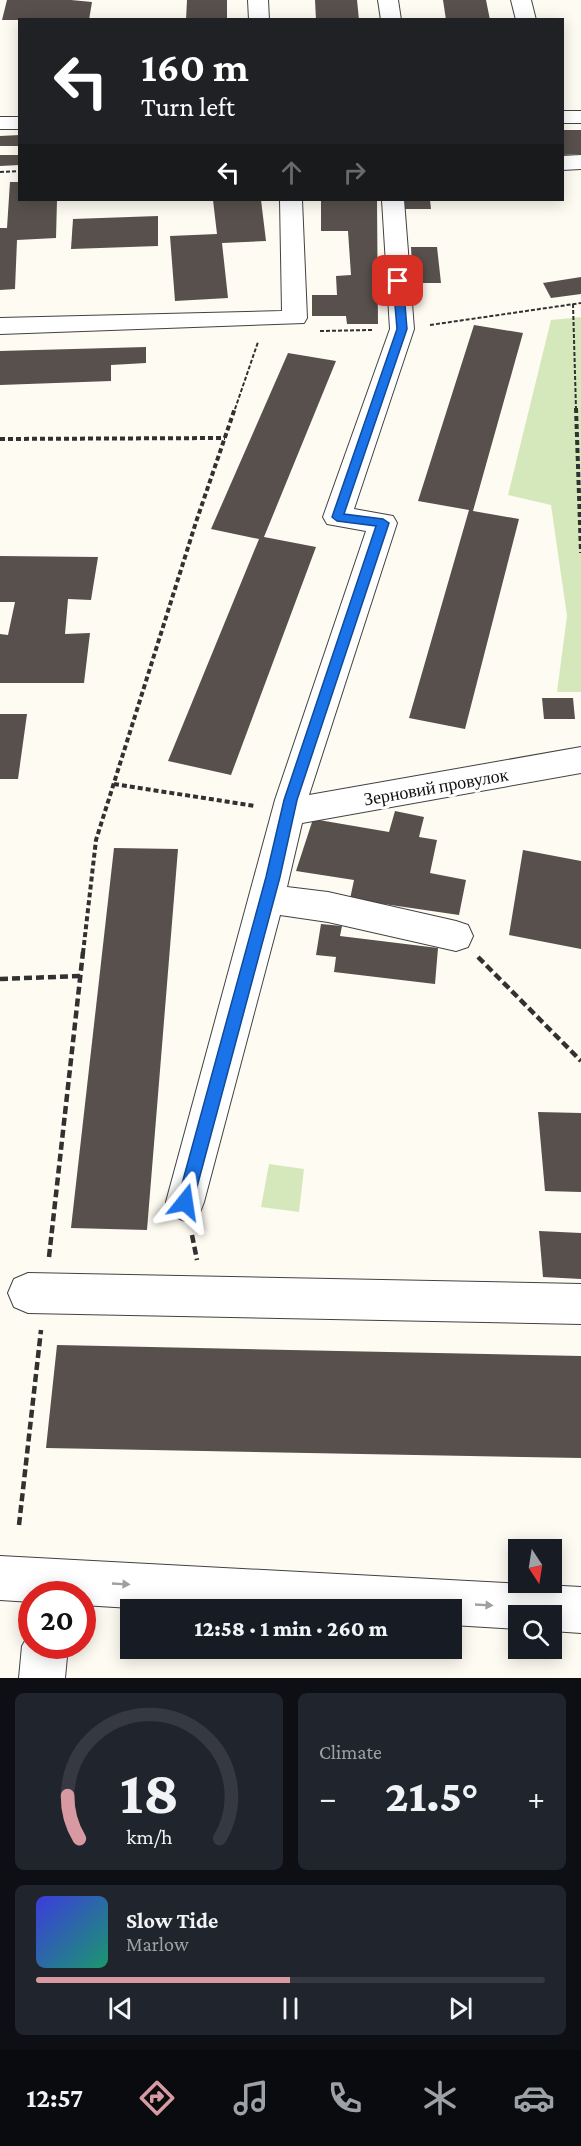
<!DOCTYPE html>
<meta charset="utf-8">
<style>
body{margin:0;font-family:"Crimson Pro",serif;background:#20242c;color:#f1f3f6;height:100vh;display:flex;flex-direction:column;font-size:22px;white-space:nowrap}
*{box-sizing:border-box;margin:0}
p{font-size:20px;color:#9ea1a6}
.icon{flex:none;width:33px;height:33px;fill:none;stroke:currentColor;stroke-width:2;stroke-linecap:round;stroke-linejoin:round}
.map{position:relative;height:1678px;overflow:hidden}
.drawer{display:flex;flex-direction:column;gap:15px;padding:15px;background:#0d0f14;flex:1}
.drawer>*{flex:none}
.hud{position:absolute;left:18px;top:18px;width:546px;height:183px;border-radius:0px;box-shadow:0 3px 15px #0003;background:#202124;color:#fff;overflow:hidden}
.needle{width:39px;rotate:168deg}
.buttons{position:absolute;left:508px;top:1539px;display:grid;gap:12px}
.buttons a{display:grid;place-items:center;width:54px;height:54px;border-radius:0px;background:#171b24;box-shadow:0 3px 15px #0003;font-size:30px}
.speed{position:absolute;left:18px;top:1581px;display:flex;gap:12px;font-size:30px;font-weight:700;text-align:center}
.speed>*{display:grid;place-content:center;width:78px;height:78px;border-radius:50%;background:#171b24;box-shadow:0 3px 15px #0003;line-height:1}
.speed .limit{border:9px solid #d22;background:#fff;color:#111}
.pin{position:absolute;display:grid;place-items:center;width:51px;height:51px;color:#fff;margin:-26px;border-radius:12px;box-shadow:0 3px 9px #0006}
.me{position:absolute;width:66px;margin:-33px;rotate:15deg;stroke-linejoin:round;filter:drop-shadow(0 0 4px #0008)}
.turn{display:flex;align-items:center;gap:21px;height:126px;padding:0 24px;font-size:27px}
.turn .icon{width:78px;height:78px;stroke-width:2.5}
.turn b{display:block;font-size:42px;line-height:51px}
.lanes{display:flex;align-items:center;height:57px;padding:0 24px;background:#0003;justify-content:center;gap:30px;direction:ltr}
.lanes .off{opacity:.35}
.big{font-size:45px;font-weight:800;line-height:1.1}
.drawer .widget{flex:1;display:flex;flex-direction:column;justify-content:center;gap:9px;min-width:0;padding:0 21px;border-radius:9px;background:#20242c}
.drawer .dial{align-items:center;gap:0}
.dial svg{height:156px;overflow:visible;fill:none;stroke:#363941;stroke-width:7;stroke-linecap:round;text-anchor:middle}
.dial text{fill:#f1f3f6;stroke:none}
.song{display:flex;align-items:center;gap:18px}
.cover{width:72px;height:72px;border-radius:9px;background:linear-gradient(135deg,hsl(240 70% 55%),hsl(160 70% 35%))}
.played{height:6px;border-radius:3px;background:linear-gradient(90deg,#d89aa2 50%,#363941 50%)}
.keys{display:flex;justify-content:space-around;direction:ltr}
.heat{display:flex;justify-content:space-between;align-items:center;font-size:33px;direction:ltr}
.drawer .tiles{flex:1;display:grid;gap:15px;grid-template-columns:1fr 1fr}
.widget:last-child{grid-column:span 2}
.trip{position:absolute;left:120px;top:1599px;width:342px;height:60px;border-radius:0px;background:#171b24;box-shadow:0 3px 15px #0003;font-weight:800;line-height:60px;text-align:center}
.menu{display:flex;height:96px;justify-content:space-around;align-items:center;background:#090b0e;color:#9ea1a6}
.menu .icon{width:42px;height:42px}
.menu .selected{color:#d89aa2}
.menu b{font-size:27px;color:#f1f3f6}
.map>svg:first-child{display:block}
.green{fill:#d5e8bc}
.building{fill:#57504c}
.lines{fill:none;stroke-linecap:round;stroke-linejoin:round}
.minor-casing{stroke:#424242;stroke-width:2}
.path-far2{stroke:#313131;stroke-width:2;stroke-dasharray:4 2;stroke-linecap:butt}
.path-far1{stroke:#313131;stroke-width:4;stroke-dasharray:5 3;stroke-linecap:butt}
.path{stroke:#313131;stroke-width:4.5;stroke-dasharray:8 4;stroke-linecap:butt}
.minor{fill:#fff;fill-rule:evenodd}
.oneway{fill:#9f9f9f}
.route{fill:#1a73e8;stroke:#114b97;stroke-width:1.5}
.labels{text-anchor:middle;stroke-width:6;stroke-linejoin:round;paint-order:stroke}
.street-label{font-size:18px;fill:#0f0f0f;stroke:#fff}
</style>
<div class="map">
<svg width="581" height="1678" viewBox="0 0 581 1678">
<rect width="100%" height="100%" fill="#fefbf2"/>
<g class="green">
<polygon points="581,317 581,692 557,692 567,616 551,505 508,495 551,320"/>
<polygon points="269,1164 304,1169 299,1212 261,1207"/>
</g>
<g class="building">
<polygon points="7,0 71,0 92,2 89,20 2,20"/>
<polygon points="187,0 227,0 227,20 186,20"/>
<polygon points="315,0 357,0 359,20 316,20"/>
<polygon points="443,0 486,0 490,20 446,20"/>
<polygon points="562,130 581,130 581,154 562,155"/>
<polygon points="20,135 20,146 0,146 0,136"/>
<polygon points="0,155 20,155 20,165 0,166"/>
<polygon points="10,182 20,182 20,200 57,200 56,238 17,240 15,289 0,290 0,228 7,228"/>
<polygon points="213,200 261,200 266,241 222,243 228,298 175,301 170,236 217,234"/>
<polygon points="321,200 377,200 378,324 347,324 346,316 312,316 312,295 337,295 336,276 351,275 348,231 321,231"/>
<polygon points="404,200 430,200 431,209 405,209"/>
<polygon points="158,216 158,246 71,249 73,219"/>
<polygon points="411,247 437,247 441,283 413,283"/>
<polygon points="581,277 581,294 551,298 543,283"/>
<polygon points="474,325 523,333 473,511 519,519 465,729 409,718 469,510 418,501"/>
<polygon points="146,347 146,363 111,365 111,381 0,385 0,351"/>
<polygon points="288,353 336,361 264,537 316,547 231,775 168,761 259,539 211,529"/>
<polygon points="0,556 98,557 91,600 68,599 65,634 90,633 84,683 0,683 0,634 8,635 15,602 0,602"/>
<polygon points="542,698 573,698 575,719 544,719"/>
<polygon points="0,714 27,714 18,779 0,779"/>
<polygon points="395,811 424,817 419,837 437,840 430,873 466,880 459,915 350,899 354,880 296,871 313,819 389,832"/>
<polygon points="114,848 178,849 147,1230 71,1228"/>
<polygon points="523,850 581,861 581,949 509,935"/>
<polygon points="321,924 342,926 340,936 438,948 435,984 334,972 336,957 316,955"/>
<polygon points="538,1112 581,1113 581,1192 545,1191"/>
<polygon points="539,1231 581,1233 581,1279 543,1277"/>
<polygon points="57,1345 581,1356 581,1458 46,1448"/>
</g>
<g class="lines">
<g class="minor-casing">
<g id="minor">
<polygon points="248,0 268,0 269,20 249,20"/>
<polygon points="378,0 398,0 401,20 381,20"/>
<polygon points="511,0 531,0 536,20 516,20"/>
<rect x="562" y="111" width="19" height="12"/>
<rect x="0" y="117" width="20" height="12"/>
<polygon points="581,155 581,169 562,170 562,156"/>
<polygon points="280,200 302,200 307,318 304,323 0,334 0,318 282,311"/>
<polygon points="382,200 404,200 414,329 354,509 393,516 397,523 309,795 581,747 581,773 302,823 287,887 328,892 456,921 468,925 473,936 468,947 456,951 328,922 280,915 204,1202 199,1215 185,1221 171,1215 166,1202 275,800 366,531 327,524 323,517 390,329"/>
<polygon points="28,1273 581,1284 581,1324 28,1313 14,1307 8,1293 14,1279"/>
<polygon points="0,1556 581,1587 581,1633 552,1631 552,1616 519,1616 519,1629 452,1625 452,1610 164,1610 82,1605 82,1594 32,1594 32,1602 0,1600"/>
<polygon points="32,1629 32,1646 68,1646 65,1678 19,1678 22,1646"/>
</g>
</g>
<g class="path-far2">
<polyline points="0,172 20,171"/>
<polyline points="573,304 576,409"/>
<polyline points="430,325 581,303"/>
<polyline points="320,331 372,330"/>
<polyline points="235,409 258,342"/>
</g>
<g class="path-far1">
<polyline points="576,408 581,553"/>
<polyline points="0,439 225,438"/>
<polyline points="114,784 255,806"/>
<polyline points="83,953 96,840 196,522 235,408"/>
</g>
<g class="path">
<polyline points="478,957 581,1061"/>
<polyline points="0,979 81,976"/>
<polyline points="192,1235 197,1260"/>
<polyline points="49,1257 83,952"/>
<polyline points="19,1525 41,1330"/>
</g>
<use href="#minor" class="minor"/>
</g>
<defs><path id="oneway-solid" d="M-6-.8H1V-3.2L6.5 0L1 3.2V.8H-6Z" transform="scale(1.5)"/></defs>
<g class="oneway">
<use href="#oneway-solid" transform="translate(121 1584) rotate(3)"/>
<use href="#oneway-solid" transform="translate(484 1605) rotate(3)"/>
</g>
<polygon class="route" points="398,278 403,281 407,329 344,514 383,519 389,523 297,800 280,877 193,1202 190,1208 185,1210 179,1208 177,1202 266,877 284,800 376,526 337,521 332,517 397,329 393,281"/>
<g class="labels">
<g class="street-label">
<text transform="translate(436 787) rotate(-10)" y="6">Зерновий провулок</text>
</g>
</g>
</svg>
<div class="buttons">
<a><svg class="needle" viewBox="-14 -14 28 28"><path d="M0-13l5 13h-10z" fill="#e53935"/><path d="M0 13l5-13h-10z" fill="#9ea1a6"/></svg></a>
<a><svg class="icon" aria-label="search" viewBox="0 0 24 24"><circle cx="10" cy="10" r="6"/><path d="M15 15l6 6"/></svg></a>
</div>
<div class="speed"><div class="limit">20</div></div>
<div class="pin" style="left:398px;top:281px;background:#d93025"><svg class="icon" aria-label="arrive" viewBox="0 0 24 24"><path d="M6 21V4h12l-3 4 3 4H6"/></svg></div>
<svg class="me" style="left:185px;top:1202px" viewBox="-20 -20 40 40"><path d="M0-17L14 15 0 8-14 15z" fill="#1a73e8" stroke="#fff" stroke-width="4"/></svg>
<div class="trip">12:58 · 1 min · 260 m</div>
<div class="hud">
<div class="turn"><svg class="icon" aria-label="left" viewBox="0 0 24 24"><path d="M17 20v-9H6M10 6l-5 5 5 5"/></svg><div><b>160 m</b>Turn left</div></div>
<div class="lanes"><svg class="icon" aria-label="left" viewBox="0 0 24 24"><path d="M17 20v-9H6M10 6l-5 5 5 5"/></svg><svg class="icon off" aria-label="ahead" viewBox="0 0 24 24"><path d="M12 20V5M6 11l6-6 6 6"/></svg><svg class="icon off" aria-label="right" viewBox="0 0 24 24"><path d="M7 20v-9h11M14 6l5 5-5 5"/></svg></div>
</div>
</div>
<section class="drawer">
<div class="tiles">
<div class="widget dial"><svg viewBox="0 0 100 80">
<path d="M14 69A42 42 0 1 1 86 69"/>
<path d="M14 69A42 42 0 0 1 8 47" stroke="#d89aa2"/>
<text x="50" y="56" font-size="32" font-weight="700">18</text>
<text x="50" y="72" font-size="11">km/h</text>
</svg></div>
<div class="widget"><p>Climate</p>
<div class="heat"><a>−</a><b class="big">21.5°</b><a>+</a></div>
</div>
<div class="widget">
<div class="song"><i class="cover"></i><div><b>Slow Tide</b><p>Marlow</p></div></div>
<div class="played"></div>
<div class="keys"><svg class="icon" aria-label="previous" viewBox="0 0 24 24"><path d="M18 5L8 12l10 7zM5 5v14"/></svg><svg class="icon" aria-label="pause" viewBox="0 0 24 24"><path d="M8 5v14M16 5v14"/></svg><svg class="icon" aria-label="next" viewBox="0 0 24 24"><path d="M6 5l10 7-10 7zM19 5v14"/></svg></div>
</div>
</div>
</section>
<nav class="menu">
<b>12:57</b>
<svg class="icon selected" aria-label="directions" viewBox="0 0 24 24"><path d="M12 3l9 9-9 9-9-9zM9 14v-3h6M13 9l2 2-2 2"/></svg>
<svg class="icon" aria-label="music" viewBox="0 0 24 24"><path d="M9 18V5l10-2v13"/><circle cx="6" cy="18" r="3"/><circle cx="16" cy="16" r="3"/></svg>
<svg class="icon" aria-label="phone" viewBox="0 0 24 24"><path d="M5 4h4l2 5-3 2q2 4 5 5l2-3 5 2v4C11 20 4 13 5 4z"/></svg>
<svg class="icon" aria-label="climate" viewBox="0 0 24 24"><path d="M12 3v18M4 7l16 10M4 17L20 7"/></svg>
<svg class="icon" aria-label="car" viewBox="0 0 24 24"><path d="M5 17H2v-5l4-1 3-4h7l3 4 3 1v5h-3M9 17h6M6 11h13"/><circle cx="7" cy="17" r="2"/><circle cx="17" cy="17" r="2"/></svg>
</nav>
